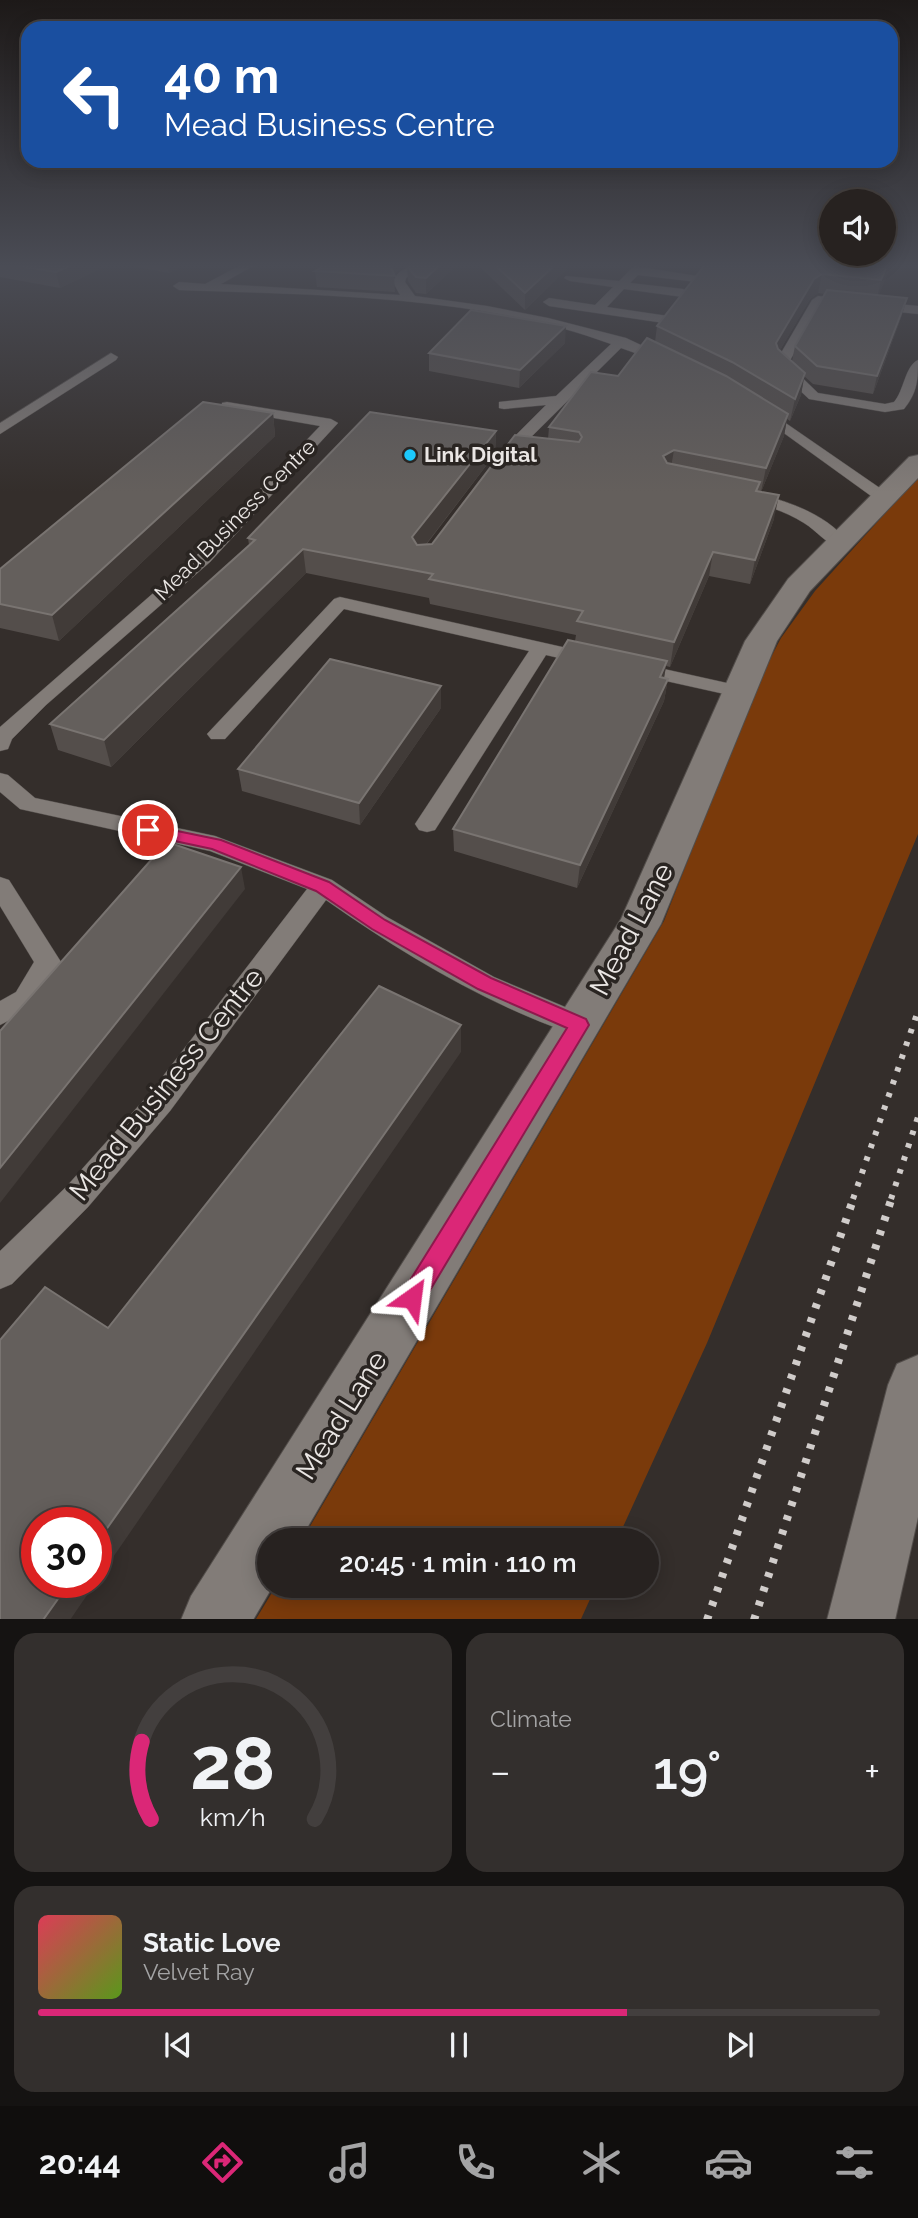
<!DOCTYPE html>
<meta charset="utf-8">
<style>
body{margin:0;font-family:Raleway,sans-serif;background:#332f2d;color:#f1f3f6;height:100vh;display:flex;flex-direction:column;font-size:26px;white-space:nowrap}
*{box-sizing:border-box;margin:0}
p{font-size:23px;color:#a4a4a5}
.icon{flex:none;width:38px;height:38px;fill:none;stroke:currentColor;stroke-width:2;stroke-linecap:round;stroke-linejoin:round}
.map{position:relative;height:1619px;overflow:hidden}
.panel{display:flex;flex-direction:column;gap:14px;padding:14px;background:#151312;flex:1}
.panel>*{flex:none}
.top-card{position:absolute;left:21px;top:21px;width:877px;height:147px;border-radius:21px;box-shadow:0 4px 18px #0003,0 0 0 2px #433f3e;background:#1a4fa0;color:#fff;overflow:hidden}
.tools{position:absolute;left:819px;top:189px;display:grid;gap:14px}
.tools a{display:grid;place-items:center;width:77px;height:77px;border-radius:50%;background:#272220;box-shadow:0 4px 18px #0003,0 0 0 2px #433f3e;font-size:35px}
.speed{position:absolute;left:21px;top:1507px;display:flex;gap:14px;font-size:35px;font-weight:700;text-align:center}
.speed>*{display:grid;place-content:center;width:91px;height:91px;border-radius:50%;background:#272220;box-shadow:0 4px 18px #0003,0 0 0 2px #433f3e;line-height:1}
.speed .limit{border:10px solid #d22;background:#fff;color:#111}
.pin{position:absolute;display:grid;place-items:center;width:60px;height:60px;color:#fff;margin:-30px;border:4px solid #fff;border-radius:50%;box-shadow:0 2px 7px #0007}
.me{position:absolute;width:77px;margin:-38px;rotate:31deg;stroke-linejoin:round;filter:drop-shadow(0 0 5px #0008)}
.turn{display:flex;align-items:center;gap:24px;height:147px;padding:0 28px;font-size:32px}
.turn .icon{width:91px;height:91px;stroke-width:2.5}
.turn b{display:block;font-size:49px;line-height:60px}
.big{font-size:52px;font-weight:600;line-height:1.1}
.panel .widget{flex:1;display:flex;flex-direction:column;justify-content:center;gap:10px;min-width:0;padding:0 24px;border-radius:21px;background:#332f2d}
.panel .dial{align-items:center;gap:0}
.dial svg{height:182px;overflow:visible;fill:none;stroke:#433f3e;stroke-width:7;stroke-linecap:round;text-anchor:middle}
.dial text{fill:#f1f3f6;stroke:none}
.song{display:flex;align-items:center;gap:21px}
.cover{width:84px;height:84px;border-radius:10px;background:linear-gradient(135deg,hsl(350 70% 55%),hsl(90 70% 35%))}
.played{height:7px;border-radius:4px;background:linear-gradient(90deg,#db2777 70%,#433f3e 70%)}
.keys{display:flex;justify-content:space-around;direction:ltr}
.heat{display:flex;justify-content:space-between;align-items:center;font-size:38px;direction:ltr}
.panel .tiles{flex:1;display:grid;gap:14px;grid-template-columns:1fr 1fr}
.widget:last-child{grid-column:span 2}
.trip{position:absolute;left:257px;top:1528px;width:402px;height:70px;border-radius:35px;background:#272220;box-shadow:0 4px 18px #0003,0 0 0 2px #433f3e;font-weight:600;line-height:70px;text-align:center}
.menu{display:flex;height:112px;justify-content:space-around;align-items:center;background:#100e0d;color:#a4a4a5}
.menu .icon{width:49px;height:49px}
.menu .selected{color:#db2777}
.menu b{font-size:32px;color:#f1f3f6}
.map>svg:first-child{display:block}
.green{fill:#7a3a0b}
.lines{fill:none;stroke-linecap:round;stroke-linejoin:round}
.service-casing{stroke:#524d4a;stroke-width:1}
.minor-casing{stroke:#524d4a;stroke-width:2}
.service{fill:#827c78;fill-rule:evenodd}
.minor{fill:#827c78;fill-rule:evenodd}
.rail-far1{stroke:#d0ccca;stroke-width:6;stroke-dasharray:4.5 9;stroke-linecap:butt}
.rail{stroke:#d0ccca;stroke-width:8;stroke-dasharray:5 10;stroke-linecap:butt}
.wall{fill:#544e4b;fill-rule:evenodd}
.shaded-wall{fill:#413b38}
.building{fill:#645f5c;stroke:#797471;stroke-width:2}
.route{fill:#db2777;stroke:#8e194d;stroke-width:2}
.poi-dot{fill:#1cc9fc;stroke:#2a2522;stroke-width:2.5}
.labels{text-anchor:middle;stroke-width:7;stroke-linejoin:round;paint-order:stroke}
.far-poi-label{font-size:21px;font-weight:bold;fill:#eae6e4;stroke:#2a2522;text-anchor:start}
.far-street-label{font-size:21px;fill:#eae6e4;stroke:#2a2522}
.near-street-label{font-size:28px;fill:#eae6e4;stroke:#2a2522}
</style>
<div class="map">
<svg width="918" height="1620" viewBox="0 0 918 1620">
<rect width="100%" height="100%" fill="#342e2b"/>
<g class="green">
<polygon points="918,477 918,834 707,1343 617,1540 302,1540 664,921 757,684 781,638 815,591"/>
<polygon points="276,1586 596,1586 581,1619 256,1619"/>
</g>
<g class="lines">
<g class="service-casing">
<g id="service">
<path d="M239 266H253L221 284 400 295 393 282C398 269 409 266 422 266L406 278 405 282 415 296 487 306 548 318 626 338 673 360 666 364 621 348 520 448 527 452 524 455H509L501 450 546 405 504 409 499 408V402L556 396 611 344C480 295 317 295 179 290L173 286 179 282 205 284Z"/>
<polygon points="634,266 697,276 703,279 697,282 638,275 630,283 683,289 689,293 683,297 624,289 607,307 668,316 670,319 664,323 549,306 543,302 549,298 595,305 613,287 570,281 564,278 566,276 619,281"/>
<path d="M818 296 918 306V314L822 304 788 364 818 393 885 404 894 402C904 391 905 366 918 360 918 381 917 393 904 409L885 412 809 399 776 368 774 365 812 300Z"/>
<polygon points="111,353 118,357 116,360 0,434 0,423"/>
<polygon points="227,402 331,419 338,423 210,562 46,705 12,739 8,749 0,751 0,727 198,554 320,426 222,409 222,403"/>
<polygon points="761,406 890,495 892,498 890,501 878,501 756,413 756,407"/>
<path d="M748 491C784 500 825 512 849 543L840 548C827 545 816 530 804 523 785 511 764 505 742 499L740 496 742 493Z"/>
<polygon points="340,597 589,653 599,659 589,665 546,655 435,830 427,832 419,830 415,824 529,651 344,609 225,739 211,739 207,734 334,599"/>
<polygon points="637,663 745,687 748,691 745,695 738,697 630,673 627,669 630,665"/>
<path d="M0 773 8 775 35 798 215 836 332 880 387 917 494 977 589 1017 593 1025 589 1033 579 1036C489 1006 403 954 326 900L170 1111 88 1207 12 1284 0 1289V1251L66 1187 150 1093 307 889 210 851 20 809 0 792Z"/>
<polygon points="0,877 9,880 61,962 34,1008 0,1025 0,1001 16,992 34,962 0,906"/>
</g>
</g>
<g class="minor-casing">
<g id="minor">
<polygon points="918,455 918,478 810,591 777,641 661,924 300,1540 270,1540 270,1586 273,1586 253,1620 181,1620 191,1596 621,919 745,641 788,579 909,457"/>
<polygon points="918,1355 918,1517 895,1620 827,1620 888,1385 897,1364"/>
</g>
</g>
<use href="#service" class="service"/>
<use href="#minor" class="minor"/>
<g class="rail-far1">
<polyline points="853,1199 918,1011"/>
<polyline points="891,1199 918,1117"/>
</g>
<g class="rail">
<polyline points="707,1620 854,1197"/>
<polyline points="754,1620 892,1197"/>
</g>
</g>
<g class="wall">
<polygon points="0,266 106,266 60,288 0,277"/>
<polygon points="132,266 183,266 169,273"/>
<polygon points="407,266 456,266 426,294 416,293 408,281"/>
<polygon points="479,266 570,266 525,310"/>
<path d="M704 266H891L878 295 902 315 873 394 813 384 804 376 801 395 790 421 787 419 784 436 761 492 758 491 774 519 750 584 709 576 670 667 666 666 664 678 668 679 664 701 577 888 454 851 453 829 575 641 576 635 430 604 429 598 306 573 111 767 58 750 50 724 249 545 248 538 496 431 495 454 426 545 432 544 548 439 549 427 618 376 655 342 657 326ZM818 293 825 294 795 346 792 361 780 350 810 299Z"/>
<polygon points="315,271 396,272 394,275 395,292 317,287"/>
<polygon points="565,343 519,388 429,371 429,353"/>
<polygon points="273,413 275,436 59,641 0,628 0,569"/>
<polygon points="441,708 360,825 242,791 238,769"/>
</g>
<g class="shaded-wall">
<polygon points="70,266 106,266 60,288 56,272"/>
<polygon points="168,266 183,266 169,273"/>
<polygon points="390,266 407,266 396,272 394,276"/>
<polygon points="439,266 456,266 426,294 426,278"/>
<polygon points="554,266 570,266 525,310 525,293"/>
<polygon points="887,266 891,266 877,299 881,280"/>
<polygon points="822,274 818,293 810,299 772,364 776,343 814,279"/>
<polygon points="907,298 902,315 873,394 877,376"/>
<polygon points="566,326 565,343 519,388 520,370"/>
<polygon points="805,373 801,395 790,421 795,399"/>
<polygon points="273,413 275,436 59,641 52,615"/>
<polygon points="788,414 784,436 761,492 766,468"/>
<polygon points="496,431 495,454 413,561 412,537"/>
<polygon points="674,450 670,473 663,456"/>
<polygon points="779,495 774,519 750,584 755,560"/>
<polygon points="303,549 306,573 111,767 104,740"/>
<polygon points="713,552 709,576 670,667 674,642"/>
<polygon points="667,661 663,683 660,677"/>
<polygon points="668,679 664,701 577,888 580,865"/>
<polygon points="441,686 441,708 360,825 359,803"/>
<polygon points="241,867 245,889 0,1203 0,1168"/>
<polygon points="461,1025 461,1052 96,1582 96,1544"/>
<polygon points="70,1582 96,1582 70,1620 43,1620"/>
</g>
<g class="building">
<polygon points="20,266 70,266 56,272"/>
<polygon points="324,266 390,266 395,276 315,271"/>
<polygon points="407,266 439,266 426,278 416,277"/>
<polygon points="496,266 554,266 525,293"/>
<polygon points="704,266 887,266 881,280 822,274 814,279 776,343 778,349 805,373 795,399 732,362 657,326"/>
<polygon points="827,290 907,298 877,376 817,366 795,346"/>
<polygon points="471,310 566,326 520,370 429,353"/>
<polygon points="647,338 726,376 788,414 766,468 674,450 663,456 667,463 760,482 756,491 779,495 755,560 713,552 674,642 577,621 583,611 429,579 433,574 303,549 104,740 50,724 255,540 248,538 370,412 496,431 412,537 417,545 432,544 515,435 579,442 582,437 579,432 549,427 591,372 618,376"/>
<polygon points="203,402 273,413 52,615 0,604 0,569"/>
<polygon points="568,640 667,661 660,677 668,679 580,865 453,829"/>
<polygon points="330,659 441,686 359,803 238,769"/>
<polygon points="167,842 241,867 0,1168 0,1031"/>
<polygon points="379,986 461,1025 96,1544 96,1522 37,1522 37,1582 70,1582 43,1620 0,1620 0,1340 45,1287 108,1328"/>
</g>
<linearGradient id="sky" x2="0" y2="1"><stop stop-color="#1d1918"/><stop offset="0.54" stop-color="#4a4c55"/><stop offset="1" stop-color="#4a4c55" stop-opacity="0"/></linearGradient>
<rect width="918" height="492" fill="url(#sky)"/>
<polygon class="route" points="148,825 221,840 329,882 385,920 491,978 586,1019 589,1025 586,1030 420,1307 412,1310 404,1307 401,1298 404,1290 567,1028 478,989 372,929 316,891 212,849 142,834 139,830"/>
<circle class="poi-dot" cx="410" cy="455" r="7"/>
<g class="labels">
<g class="far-poi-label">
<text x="424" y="462">Link Digital</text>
</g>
<g class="far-street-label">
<text transform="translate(235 520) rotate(-45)" y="7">Mead Business Centre</text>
</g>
<g class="near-street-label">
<text transform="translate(631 929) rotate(-62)" y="10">Mead Lane</text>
<text transform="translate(166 1084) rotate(-51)" y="10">Mead Business Centre</text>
<text transform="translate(341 1415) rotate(-58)" y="10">Mead Lane</text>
</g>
</g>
</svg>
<div class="tools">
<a><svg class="icon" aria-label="sound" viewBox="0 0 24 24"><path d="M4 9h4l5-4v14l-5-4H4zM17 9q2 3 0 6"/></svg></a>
</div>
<div class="speed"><div class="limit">30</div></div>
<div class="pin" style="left:148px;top:830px;background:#d93025"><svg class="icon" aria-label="arrive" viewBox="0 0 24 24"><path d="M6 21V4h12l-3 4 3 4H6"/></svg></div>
<svg class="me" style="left:412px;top:1298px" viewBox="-20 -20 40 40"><path d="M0-17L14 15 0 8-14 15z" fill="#db2777" stroke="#fff" stroke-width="4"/></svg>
<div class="trip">20:45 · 1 min · 110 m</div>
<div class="top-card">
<div class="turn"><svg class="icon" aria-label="left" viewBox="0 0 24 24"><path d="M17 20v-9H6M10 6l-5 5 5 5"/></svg><div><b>40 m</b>Mead Business Centre</div></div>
</div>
</div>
<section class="panel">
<div class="tiles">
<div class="widget dial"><svg viewBox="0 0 100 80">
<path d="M14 69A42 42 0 1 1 86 69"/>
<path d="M14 69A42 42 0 0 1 10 35" stroke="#db2777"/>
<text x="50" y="56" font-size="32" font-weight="700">28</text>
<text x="50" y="72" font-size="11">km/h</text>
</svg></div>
<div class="widget"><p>Climate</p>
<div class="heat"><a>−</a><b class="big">19°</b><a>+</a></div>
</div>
<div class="widget">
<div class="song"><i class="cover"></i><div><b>Static Love</b><p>Velvet Ray</p></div></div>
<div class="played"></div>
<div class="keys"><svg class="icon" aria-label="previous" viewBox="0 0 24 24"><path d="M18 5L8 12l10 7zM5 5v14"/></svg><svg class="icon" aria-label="pause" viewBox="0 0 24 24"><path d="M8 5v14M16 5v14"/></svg><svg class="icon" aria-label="next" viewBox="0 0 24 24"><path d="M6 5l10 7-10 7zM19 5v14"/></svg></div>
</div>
</div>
</section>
<nav class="menu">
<b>20:44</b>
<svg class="icon selected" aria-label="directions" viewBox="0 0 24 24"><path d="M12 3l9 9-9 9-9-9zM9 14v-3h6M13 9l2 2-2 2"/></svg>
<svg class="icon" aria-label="music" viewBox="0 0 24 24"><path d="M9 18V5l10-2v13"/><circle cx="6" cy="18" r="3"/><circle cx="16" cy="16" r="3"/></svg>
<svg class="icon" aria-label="phone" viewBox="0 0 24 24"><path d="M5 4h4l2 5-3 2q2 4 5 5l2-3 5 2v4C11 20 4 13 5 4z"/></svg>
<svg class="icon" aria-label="climate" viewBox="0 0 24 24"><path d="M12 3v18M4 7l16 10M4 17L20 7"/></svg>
<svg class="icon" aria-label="car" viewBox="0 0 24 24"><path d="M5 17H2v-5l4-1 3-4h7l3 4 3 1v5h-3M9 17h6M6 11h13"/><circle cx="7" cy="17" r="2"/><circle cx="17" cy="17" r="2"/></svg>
<svg class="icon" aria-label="filters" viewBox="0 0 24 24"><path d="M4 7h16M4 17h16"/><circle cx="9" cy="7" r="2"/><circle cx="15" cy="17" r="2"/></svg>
</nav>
